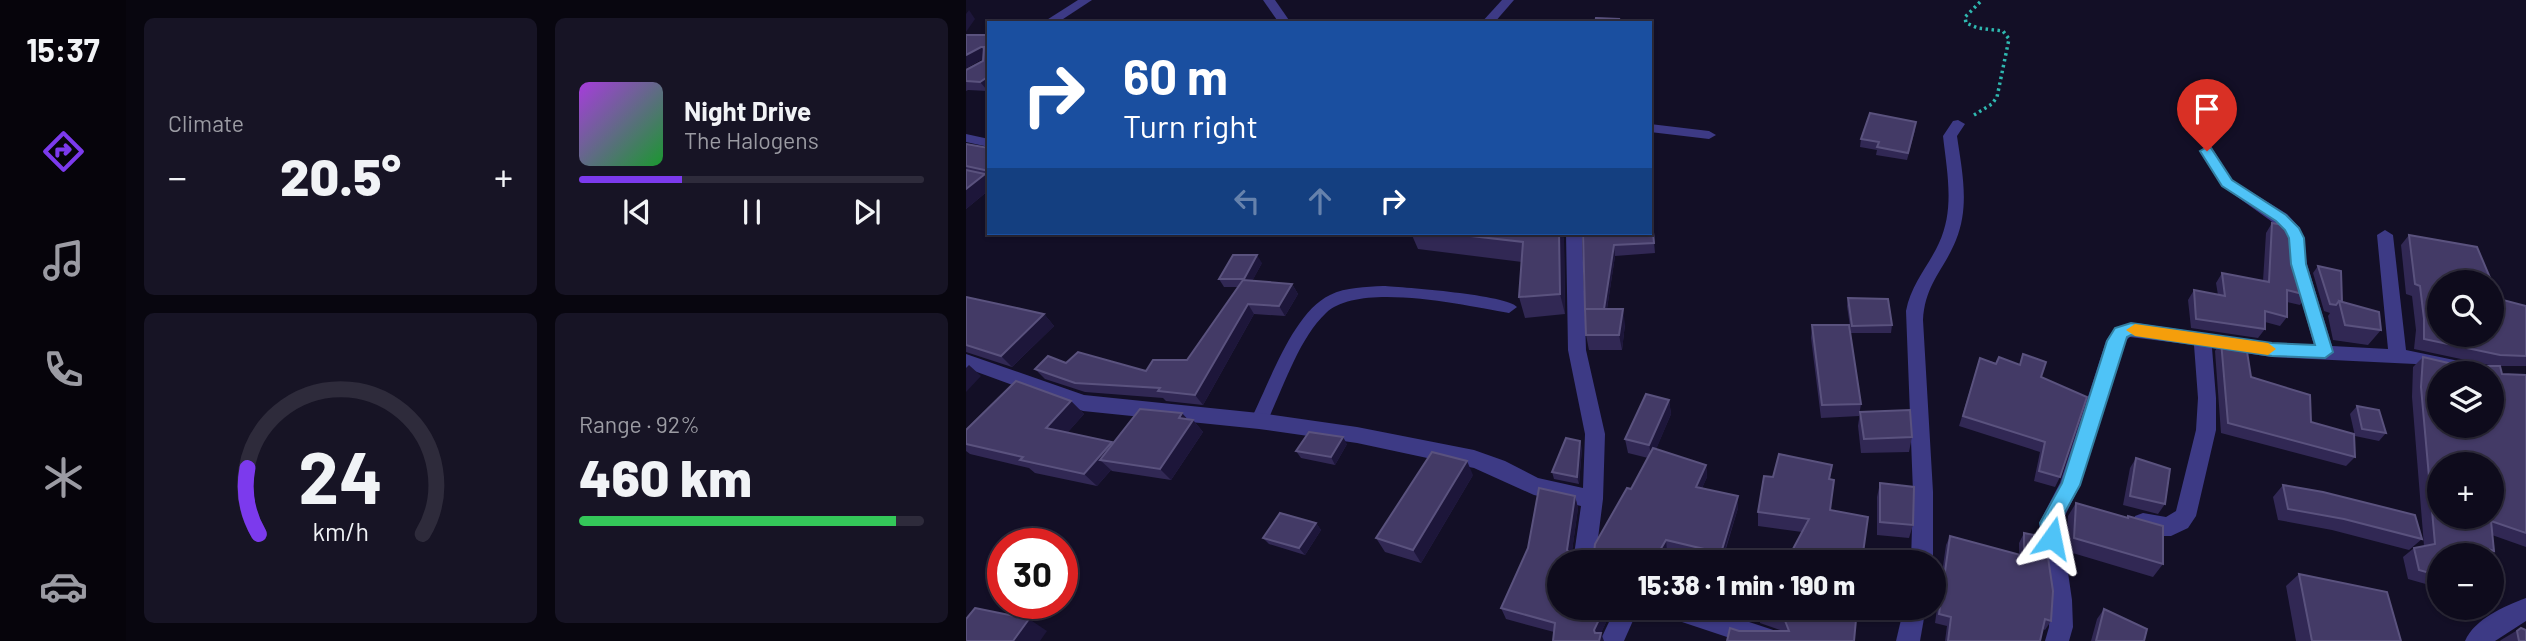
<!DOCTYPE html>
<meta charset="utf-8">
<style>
body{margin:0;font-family:Barlow,sans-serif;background:#171425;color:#f1f3f6;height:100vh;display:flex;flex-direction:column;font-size:26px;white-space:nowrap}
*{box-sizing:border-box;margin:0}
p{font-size:23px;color:#9b9ba3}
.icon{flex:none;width:38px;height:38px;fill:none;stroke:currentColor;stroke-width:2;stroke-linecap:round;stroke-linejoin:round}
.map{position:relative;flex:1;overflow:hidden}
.sheet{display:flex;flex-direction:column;gap:18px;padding:18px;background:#08060f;width:840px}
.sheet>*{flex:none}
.hud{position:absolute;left:21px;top:21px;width:665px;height:214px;border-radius:0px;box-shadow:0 2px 5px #0004,0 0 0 2px #2e2b3b;background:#1a4fa0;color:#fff;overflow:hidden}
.controls{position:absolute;left:1461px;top:270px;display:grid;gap:14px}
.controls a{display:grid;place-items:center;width:77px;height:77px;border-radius:50%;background:#0e0b1c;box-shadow:0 2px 5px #0004,0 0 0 2px #2e2b3b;font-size:35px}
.speed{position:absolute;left:21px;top:528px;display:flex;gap:14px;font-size:35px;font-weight:700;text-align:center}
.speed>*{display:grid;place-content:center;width:91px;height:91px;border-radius:50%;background:#0e0b1c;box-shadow:0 2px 5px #0004,0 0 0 2px #2e2b3b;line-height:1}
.speed .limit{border:10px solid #d22;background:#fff;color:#111}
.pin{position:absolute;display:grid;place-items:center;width:60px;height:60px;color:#fff;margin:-72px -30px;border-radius:50% 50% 50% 0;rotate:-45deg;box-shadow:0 0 7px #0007}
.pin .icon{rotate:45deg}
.me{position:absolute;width:77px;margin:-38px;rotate:12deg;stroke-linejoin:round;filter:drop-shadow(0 0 5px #0008)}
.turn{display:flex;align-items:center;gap:24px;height:147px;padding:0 21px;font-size:32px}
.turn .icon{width:91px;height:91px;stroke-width:2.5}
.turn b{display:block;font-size:49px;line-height:60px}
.lanes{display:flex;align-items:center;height:66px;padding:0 21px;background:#0003;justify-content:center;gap:35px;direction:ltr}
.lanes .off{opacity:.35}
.big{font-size:52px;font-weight:800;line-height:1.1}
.sheet .widget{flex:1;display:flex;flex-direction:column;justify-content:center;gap:10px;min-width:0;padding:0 24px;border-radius:10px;background:#171425}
.sheet .dial{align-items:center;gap:0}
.dial svg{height:182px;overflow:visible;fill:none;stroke:#2e2b3b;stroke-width:7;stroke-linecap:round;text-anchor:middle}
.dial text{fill:#f1f3f6;stroke:none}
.song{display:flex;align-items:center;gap:21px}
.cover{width:84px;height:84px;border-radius:10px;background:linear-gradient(135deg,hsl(280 70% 55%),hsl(130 70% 35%))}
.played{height:7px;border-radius:4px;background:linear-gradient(90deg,#7c3aed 30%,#2e2b3b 30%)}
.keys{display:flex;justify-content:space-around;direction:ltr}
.heat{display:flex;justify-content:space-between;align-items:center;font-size:38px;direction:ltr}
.charge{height:10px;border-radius:5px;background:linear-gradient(90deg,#34c759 92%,#2e2b3b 0)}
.sheet .tiles{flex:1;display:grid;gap:18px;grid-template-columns:repeat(2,1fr)}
.trip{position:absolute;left:581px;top:550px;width:399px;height:70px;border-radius:35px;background:#0e0b1c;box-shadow:0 2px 5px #0004,0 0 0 2px #2e2b3b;font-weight:800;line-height:70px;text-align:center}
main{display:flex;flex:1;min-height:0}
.tab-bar{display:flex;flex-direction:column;width:126px;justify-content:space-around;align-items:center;background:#06040b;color:#9b9ba3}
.tab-bar .icon{width:49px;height:49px}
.tab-bar .current{color:#7c3aed}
.tab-bar b{font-size:32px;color:#f1f3f6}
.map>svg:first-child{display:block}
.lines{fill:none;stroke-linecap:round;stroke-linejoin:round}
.path{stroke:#2fb8b0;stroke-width:3.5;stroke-dasharray:2.5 3.5;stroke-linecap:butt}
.lane{fill:#3d3a85;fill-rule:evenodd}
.street{fill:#3d3a85;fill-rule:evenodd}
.wall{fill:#312854}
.shaded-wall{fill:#1d163a}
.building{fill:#433a66;stroke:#5a527e;stroke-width:2;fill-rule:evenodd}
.route{fill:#4fc3f7;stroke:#337fa1;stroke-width:2}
.slow{fill:#f59e0b}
</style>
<main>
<nav class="tab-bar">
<b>15:37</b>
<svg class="icon current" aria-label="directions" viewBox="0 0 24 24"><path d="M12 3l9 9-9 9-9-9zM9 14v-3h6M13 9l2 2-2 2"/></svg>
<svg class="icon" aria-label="music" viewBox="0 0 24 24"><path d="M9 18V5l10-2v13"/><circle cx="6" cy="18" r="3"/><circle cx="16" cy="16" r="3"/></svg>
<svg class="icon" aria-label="phone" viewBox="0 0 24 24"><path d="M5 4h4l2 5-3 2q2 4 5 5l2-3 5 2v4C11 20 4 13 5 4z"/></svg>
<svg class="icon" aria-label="climate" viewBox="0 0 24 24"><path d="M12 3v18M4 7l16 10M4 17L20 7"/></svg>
<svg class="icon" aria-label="car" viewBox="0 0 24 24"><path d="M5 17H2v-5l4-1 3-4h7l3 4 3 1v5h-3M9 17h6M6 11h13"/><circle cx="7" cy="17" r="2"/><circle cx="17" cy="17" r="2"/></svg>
</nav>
<section class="sheet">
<div class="tiles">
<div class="widget"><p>Climate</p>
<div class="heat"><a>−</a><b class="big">20.5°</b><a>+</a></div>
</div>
<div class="widget">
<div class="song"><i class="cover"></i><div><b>Night Drive</b><p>The Halogens</p></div></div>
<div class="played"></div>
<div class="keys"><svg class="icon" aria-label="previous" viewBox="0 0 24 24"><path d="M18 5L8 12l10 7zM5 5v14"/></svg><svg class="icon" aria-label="pause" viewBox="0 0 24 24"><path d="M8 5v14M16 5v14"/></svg><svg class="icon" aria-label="next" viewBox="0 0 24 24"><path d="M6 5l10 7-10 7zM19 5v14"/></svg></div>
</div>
<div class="widget dial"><svg viewBox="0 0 100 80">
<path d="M14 69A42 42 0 1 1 86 69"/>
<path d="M14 69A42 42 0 0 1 9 40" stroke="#7c3aed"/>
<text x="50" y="56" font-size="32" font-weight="700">24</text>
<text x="50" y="72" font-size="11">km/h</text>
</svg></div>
<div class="widget"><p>Range · 92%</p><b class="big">460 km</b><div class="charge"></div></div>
</div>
</section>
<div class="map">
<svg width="1560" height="641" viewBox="0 0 1560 641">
<rect width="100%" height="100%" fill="#130f26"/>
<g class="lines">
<polyline class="path" points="1008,115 1026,104 1031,97 1043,39 1037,31 1012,28 1000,23 999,17 1016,0"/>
<path class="lane" d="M417 286C438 287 542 295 551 307L543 313C500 306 394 281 360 313 332 339 316 392 299 426L293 428 287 426 284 421C303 385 326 313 364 295 380 287 400 287 417 286Z"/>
<g class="street">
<polygon points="112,0 126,0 91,23 76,23"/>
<polygon points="297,0 309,0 325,23 313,23"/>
<polygon points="536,0 548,0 528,23 515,23"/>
<path d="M992 120 999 124 991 136C996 171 1004 206 990 240 978 270 959 284 957 320L967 492V562H945L947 492 940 311C945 284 962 267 973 243 989 209 981 172 977 136L987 121Z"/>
<polygon points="684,124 743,131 750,135 743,139 684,132"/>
<polygon points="0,134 23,139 23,147 0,142"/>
<path d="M1241 147 1246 148 1266 180 1321 214 1334 228 1341 264 1366 346 1422 349 1411 235 1419 230 1427 235 1440 350 1517 366 1524 368 1526 373H1486L1449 364 1306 357 1246 348 1250 398V430L1230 516 1222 528 1205 536H1189L1169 530 1166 523 1169 516 1177 513 1200 517 1210 511 1230 430 1232 398 1228 345 1164 337 1157 343 1114 485 1095 524 1106 600 1107 627 1103 641H1079L1083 627 1084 600 1073 523 1094 483 1140 341C1147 329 1156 324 1170 323L1306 343 1348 345 1325 264 1319 231 1256 186 1234 151Z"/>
<polygon points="600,233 616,233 620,350 639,434 637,499 629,562 607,562 615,506 568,495 508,468 391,443 293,429 117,411 0,368 0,354 118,395 293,413 391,427 508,450 539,461 572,478 617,488 619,434 602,350"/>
<path d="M1560 598V621L1529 641H1499C1508 619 1539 606 1560 598Z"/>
<polygon points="650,607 673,607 658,641 634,641"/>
<polygon points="692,607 738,607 816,633 820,641 773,641 695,615"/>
<polygon points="938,607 960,607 954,641 930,641"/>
</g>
</g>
<g class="wall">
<polygon points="23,35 22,91 2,90 0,91 0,70 17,61 18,58 0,68"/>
<polygon points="949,130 941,160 910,155 911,150 894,147 895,139"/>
<polygon points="0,144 23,148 23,190 0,209"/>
<polygon points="684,196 689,253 649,256 641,309 659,324 656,350 623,350 620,335 617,233"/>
<polygon points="1306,223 1341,295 1334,305 1321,302 1321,317 1314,326 1299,322 1299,329 1292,338 1225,328 1222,300 1228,290 1252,295 1250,283 1256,273 1297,281 1300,233"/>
<polygon points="445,233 596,233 598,240 599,314 559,318 553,297 556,262 452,249"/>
<polygon points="1443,235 1533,299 1560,306 1560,366 1534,366 1536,374 1560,375 1560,547 1526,535 1528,551 1523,555 1474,555 1474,588 1442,579 1437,557 1448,548 1458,546 1446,397 1447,367 1457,357 1495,366 1523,365 1448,349 1450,330 1446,296 1440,294 1435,245"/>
<polygon points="296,263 286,281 326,284 332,294 319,316 288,314 237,405 200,401 197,398 119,392 79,379 69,369 100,363 180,371 221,360 272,287 258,287 253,279"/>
<polygon points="1352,266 1376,302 1415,330 1402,345 1367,340 1362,316 1364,313 1358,311 1347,273"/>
<polygon points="0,297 78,314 88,326 46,367 0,352"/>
<polygon points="882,298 926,325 925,333 885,333 881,306"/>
<polygon points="846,325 895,404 893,416 855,418 845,338"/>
<polygon points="1255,341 1285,377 1345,422 1389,457 1380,466 1255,433 1249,351"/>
<polygon points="1014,358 1075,377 1094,477 1089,487 1068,481 1074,452 993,426"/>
<polygon points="703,400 705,414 690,449 740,465 741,477 736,488 772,508 756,562 746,562 701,551 628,553 665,489 682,458 662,453 659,439"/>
<polygon points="105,401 118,414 101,433 147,443 221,419 227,420 237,432 205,480 146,471 145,470 131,486 69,473 63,468 4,454 0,451 0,430"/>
<polygon points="1391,406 1420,433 1413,441 1389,436 1384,414"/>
<polygon points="894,412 946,437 943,452 895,453 892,426"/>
<polygon points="381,444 369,465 335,458 330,451"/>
<polygon points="616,448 613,484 588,479 586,472"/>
<polygon points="1170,458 1199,504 1192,514 1157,505 1164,468"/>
<polygon points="866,465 864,479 864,510 902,517 896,562 820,562 836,532 792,526 792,512"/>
<polygon points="507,475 455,563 419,552 410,538"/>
<polygon points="914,483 947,525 943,538 911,535 911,497"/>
<polygon points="1317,485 1456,539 1443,550 1366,530 1312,520 1307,497"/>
<polygon points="609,496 612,508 605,558 593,607 647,607 635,633 588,632 540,619 535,608"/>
<polygon points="1110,503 1161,518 1162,516 1197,564 1187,577 1100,551 1102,516"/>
<polygon points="350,523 355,530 339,555 303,544 297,538"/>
<polygon points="1058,533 1085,621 1079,630 1077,629 1074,641 979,641 981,626 969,623 980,545 984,536 1053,555 1053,543"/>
<polygon points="1333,574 1435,641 1330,641 1320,586"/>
<polygon points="1138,609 1178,641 1125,641 1131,619"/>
<polygon points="794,610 888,641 773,631 817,631 794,623"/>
<polygon points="1555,628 1560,641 1534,641 1535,640"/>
</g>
<g class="shaded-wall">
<polygon points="3,10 9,19 0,32 0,14"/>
<polygon points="15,47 22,56 0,68 0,55"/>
<polygon points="23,76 23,90 22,91 14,82"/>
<polygon points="19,174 23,179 23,190 0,209 0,189"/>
<polygon points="593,233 596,233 598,240 599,314 594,294"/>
<polygon points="648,245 649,256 639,321 637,311"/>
<polygon points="291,255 296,263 283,287 278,279"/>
<polygon points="326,284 332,294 319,316 313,306"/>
<polygon points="282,304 288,314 237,405 229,395"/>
<polygon points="657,309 659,324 656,350 653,335"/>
<polygon points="78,314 88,326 46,367 35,356"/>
<polygon points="3,365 15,376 0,392 0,368"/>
<polygon points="703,400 705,414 686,459 683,445"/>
<polygon points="105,401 118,414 94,441 80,428"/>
<polygon points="216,413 225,423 227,420 237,432 205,480 194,469"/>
<polygon points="377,437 381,444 369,465 365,457"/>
<polygon points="614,441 616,448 613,484 611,477"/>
<polygon points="146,442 158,454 134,460 145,470 131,486 118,474"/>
<polygon points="501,461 507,475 455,563 447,550"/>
<polygon points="740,465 741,477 731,499 730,487"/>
<polygon points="609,496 612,508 605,558 606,562 602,562 601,550"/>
<polygon points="772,496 772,508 755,562 755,553"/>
<polygon points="350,523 355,530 339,555 333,548"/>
<polygon points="700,540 701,551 695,562 687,562"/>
<polygon points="639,607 647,607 632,640 628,630"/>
<polygon points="63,619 81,631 74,641 47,641"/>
<polygon points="635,633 638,641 633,641"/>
</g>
<g class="building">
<polygon points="630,18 653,19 652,23 629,23"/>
<polygon points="0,35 23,35 23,76 14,82 0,81 0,70 17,61 18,47 15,47 0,55"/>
<polygon points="904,113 950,122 942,153 911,147 913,142 895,139"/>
<polygon points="0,144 23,148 23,171 0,166"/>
<polygon points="0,170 19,174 0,189"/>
<polygon points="684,199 688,243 648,245 638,309 619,309 617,233 684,233"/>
<polygon points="1306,223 1323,226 1341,295 1321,290 1321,317 1299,311 1299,329 1230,319 1228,290 1259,296 1256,273 1303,282"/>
<polygon points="479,233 593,233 594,294 553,297 557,242"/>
<path d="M1443 235 1511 247 1533 299 1560 306V356L1534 355 1458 339V319L1454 286 1449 284ZM1474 282H1526V334H1474Z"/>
<polygon points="267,255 291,255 278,279 253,279"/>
<polygon points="1352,266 1375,271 1376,302 1373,301 1370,305 1364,304"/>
<polygon points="277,280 326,284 313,306 282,304 229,395 192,391 194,388 109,383 69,369 82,356 100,363 112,352 180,371 187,360 221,360"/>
<polygon points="0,297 78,314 35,356 0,345"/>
<polygon points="882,298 922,299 926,325 886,326"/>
<polygon points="1373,301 1413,312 1415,330 1379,325"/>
<polygon points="619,309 657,309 653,335 620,335"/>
<polygon points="846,325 883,325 895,404 856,405"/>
<polygon points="1255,341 1280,345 1285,377 1344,395 1345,422 1388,434 1389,457 1262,423"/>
<polygon points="1057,354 1080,362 1075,377 1121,397 1094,477 1073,471 1079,442 997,416 1014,358 1030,364 1033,357 1054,365"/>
<path d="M1457 357 1495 366H1534L1536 374 1560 375V533L1525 521 1528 551 1504 543V555H1474V576L1453 570 1448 548 1469 544 1455 387ZM1474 373H1526V425H1474ZM1474 464H1526V516H1474Z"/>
<polygon points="50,381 105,401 80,428 146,442 118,474 54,460 57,457 0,444 0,430"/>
<polygon points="680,394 703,400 683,445 659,439"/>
<polygon points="1391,406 1413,410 1420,433 1396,429"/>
<polygon points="174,409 216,413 213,418 227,420 194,469 134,460"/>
<polygon points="944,410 946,437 898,439 894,412"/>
<polygon points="343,432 377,437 365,457 330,451"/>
<polygon points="600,438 614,441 611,477 586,472"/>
<polygon points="687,448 740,465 730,487 772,496 755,553 700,540 687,562 620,562 624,553 628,553 629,544 661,488 665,489"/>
<polygon points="466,452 501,461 447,550 410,538"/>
<polygon points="813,454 866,465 863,479 868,480 864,510 902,517 896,560 859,553 855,562 820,562 843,519 792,512 798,476 807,477"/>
<polygon points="1170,458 1204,469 1199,504 1164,496"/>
<polygon points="914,483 948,487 947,525 914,522"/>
<polygon points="1317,485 1357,492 1449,515 1456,539 1378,519 1322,509"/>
<polygon points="573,488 609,496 601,550 604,553 602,562 593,562 593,607 639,607 628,630 629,633 635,633 633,641 587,641 589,623 535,608 562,548"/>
<polygon points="1110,503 1162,518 1162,516 1197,526 1197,564 1108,538"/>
<polygon points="314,513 350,523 333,548 297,538"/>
<polygon points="1058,533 1079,537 1087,591 1085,621 1079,619 1074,641 982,641 985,617 973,614 984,536 1058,556"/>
<polygon points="1333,574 1421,592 1435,641 1346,641"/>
<polygon points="795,607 880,607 891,609 888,641 761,641 764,628 773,631 823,631 818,618 794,610"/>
<polygon points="9,608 63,619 47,641 0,641 0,619"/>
<polygon points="1138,609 1181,629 1178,641 1130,641"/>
<polygon points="1555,628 1560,630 1560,641 1553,641 1551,631"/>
</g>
<polygon class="route" points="1241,147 1245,148 1266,180 1320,215 1333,228 1338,238 1340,264 1367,352 1359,358 1306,356 1165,335 1161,337 1114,485 1093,523 1095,538 1092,544 1086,547 1079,544 1074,523 1096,483 1141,341 1149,328 1165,323 1306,343 1349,345 1325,264 1323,238 1319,230 1310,221 1256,186 1234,151"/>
<polygon class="slow" points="1169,324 1302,343 1310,349 1302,355 1169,336 1160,330"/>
</svg>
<div class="controls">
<a><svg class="icon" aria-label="search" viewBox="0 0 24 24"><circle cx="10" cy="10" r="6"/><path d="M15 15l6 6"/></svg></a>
<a><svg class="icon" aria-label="layers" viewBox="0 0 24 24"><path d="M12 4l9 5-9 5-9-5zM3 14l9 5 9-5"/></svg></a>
<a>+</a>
<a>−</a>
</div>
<div class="speed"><div class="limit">30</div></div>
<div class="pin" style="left:1241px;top:151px;background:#d93025"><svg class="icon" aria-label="arrive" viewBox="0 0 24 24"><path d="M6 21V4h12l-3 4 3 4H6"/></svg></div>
<svg class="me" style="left:1086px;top:538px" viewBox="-20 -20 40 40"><path d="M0-17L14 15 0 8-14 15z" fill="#4fc3f7" stroke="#fff" stroke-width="4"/></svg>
<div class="trip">15:38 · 1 min · 190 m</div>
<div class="hud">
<div class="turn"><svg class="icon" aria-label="right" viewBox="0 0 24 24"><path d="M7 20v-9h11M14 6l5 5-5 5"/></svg><div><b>60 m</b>Turn right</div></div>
<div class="lanes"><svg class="icon off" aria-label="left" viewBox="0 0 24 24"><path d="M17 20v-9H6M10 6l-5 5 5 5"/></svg><svg class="icon off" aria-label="ahead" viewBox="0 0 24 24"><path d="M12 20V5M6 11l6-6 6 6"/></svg><svg class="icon" aria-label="right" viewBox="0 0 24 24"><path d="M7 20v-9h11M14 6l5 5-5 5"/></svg></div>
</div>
</div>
</main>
